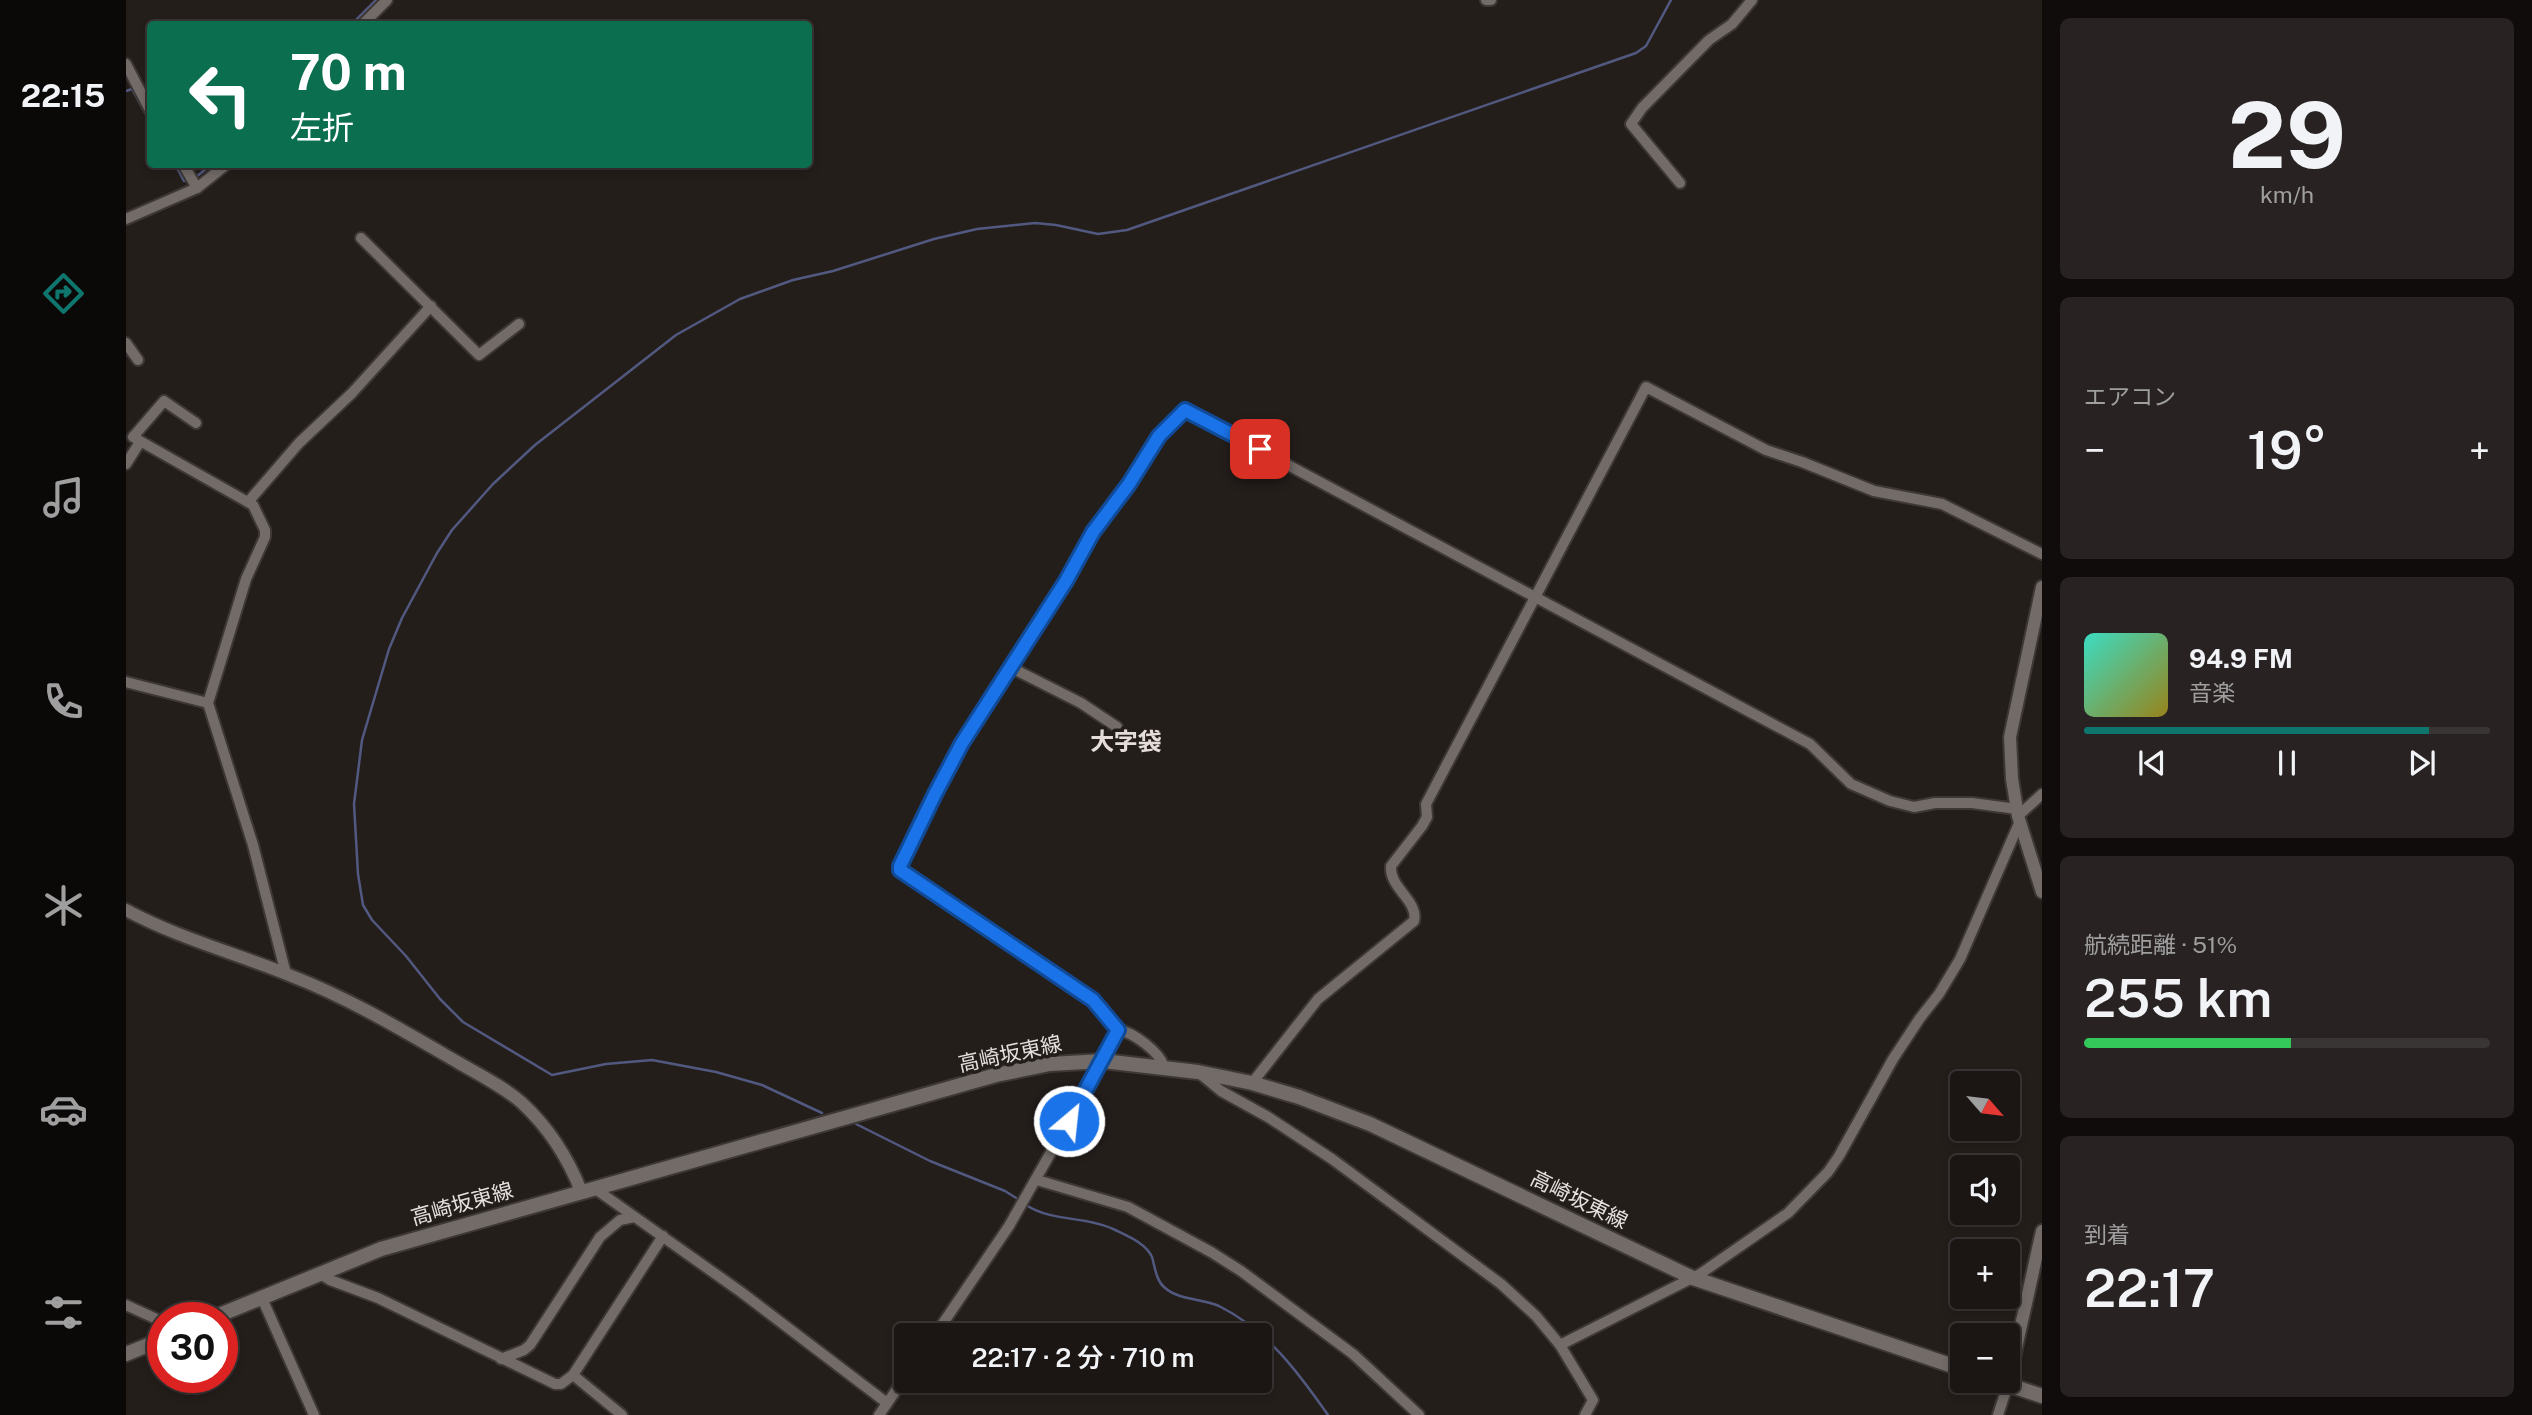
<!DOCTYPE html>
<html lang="ja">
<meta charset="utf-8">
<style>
body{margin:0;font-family:"Public Sans","Noto Sans JP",sans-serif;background:#282322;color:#f1f3f6;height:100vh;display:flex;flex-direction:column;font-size:26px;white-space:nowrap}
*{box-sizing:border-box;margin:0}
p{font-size:23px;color:#a09fa0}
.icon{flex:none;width:38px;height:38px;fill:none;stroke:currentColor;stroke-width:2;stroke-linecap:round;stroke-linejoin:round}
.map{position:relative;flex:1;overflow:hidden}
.side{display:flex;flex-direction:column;gap:18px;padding:18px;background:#0f0c0b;width:490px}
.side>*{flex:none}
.top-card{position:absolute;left:21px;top:21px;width:665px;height:147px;border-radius:7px;box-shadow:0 4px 10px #0003,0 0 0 2px #393534;background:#0b6e4f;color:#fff;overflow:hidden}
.needle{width:46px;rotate:118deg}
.controls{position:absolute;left:1824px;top:1071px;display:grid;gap:14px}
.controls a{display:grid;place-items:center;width:70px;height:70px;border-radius:7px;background:#1b1614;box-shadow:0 4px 10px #0003,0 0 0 2px #393534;font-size:35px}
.speed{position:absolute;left:21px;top:1302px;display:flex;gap:14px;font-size:35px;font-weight:700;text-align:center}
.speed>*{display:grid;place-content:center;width:91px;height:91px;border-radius:50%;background:#1b1614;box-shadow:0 4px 10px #0003,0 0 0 2px #393534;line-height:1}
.speed .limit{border:10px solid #d22;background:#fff;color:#111}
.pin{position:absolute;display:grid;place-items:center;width:60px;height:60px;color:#fff;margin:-30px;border-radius:14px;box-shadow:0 4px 10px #0006}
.me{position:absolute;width:77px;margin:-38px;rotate:28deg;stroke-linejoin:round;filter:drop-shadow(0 0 5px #0008)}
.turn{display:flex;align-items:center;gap:24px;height:147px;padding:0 28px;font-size:32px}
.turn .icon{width:91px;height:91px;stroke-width:2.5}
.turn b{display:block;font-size:49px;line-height:60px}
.big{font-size:52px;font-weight:600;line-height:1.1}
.side .widget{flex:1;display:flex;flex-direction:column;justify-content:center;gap:10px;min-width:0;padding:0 24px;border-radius:10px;background:#282322}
.side .dial{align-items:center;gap:0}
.dial b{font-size:91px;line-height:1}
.song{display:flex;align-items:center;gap:21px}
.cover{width:84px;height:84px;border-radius:10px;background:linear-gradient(135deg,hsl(170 70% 55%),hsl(50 70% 35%))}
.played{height:7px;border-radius:4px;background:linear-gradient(90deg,#0f766e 85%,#393534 85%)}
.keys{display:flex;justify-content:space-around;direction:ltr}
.heat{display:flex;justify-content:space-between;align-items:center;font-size:38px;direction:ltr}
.charge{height:10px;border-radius:5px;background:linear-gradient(90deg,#34c759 51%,#393534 0)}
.trip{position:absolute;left:768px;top:1323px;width:378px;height:70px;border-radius:7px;background:#1b1614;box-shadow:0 4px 10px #0003,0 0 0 2px #393534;font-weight:600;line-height:70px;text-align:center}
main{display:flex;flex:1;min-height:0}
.menu{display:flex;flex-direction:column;width:126px;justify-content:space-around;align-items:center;background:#0b0908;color:#a09fa0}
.menu .icon{width:49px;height:49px}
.menu .selected{color:#0f766e}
.menu b{font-size:32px;color:#f1f3f6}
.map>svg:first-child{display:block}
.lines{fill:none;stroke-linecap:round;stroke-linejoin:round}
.stream{stroke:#525980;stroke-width:2.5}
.minor-casing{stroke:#3d3836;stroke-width:14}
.tertiary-casing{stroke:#3d3836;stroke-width:16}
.secondary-casing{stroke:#3d3836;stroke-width:18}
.minor{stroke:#726b68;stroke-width:10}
.tertiary{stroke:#726b68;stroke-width:12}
.secondary{stroke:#726b68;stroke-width:14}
.route-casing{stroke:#114b97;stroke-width:18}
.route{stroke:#1a73e8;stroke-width:12}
.labels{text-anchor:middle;stroke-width:7;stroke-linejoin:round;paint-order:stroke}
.street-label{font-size:21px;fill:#e5e1df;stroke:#241e1b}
.quarter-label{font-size:24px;font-weight:bold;fill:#e5ddd9;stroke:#241e1b}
</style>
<main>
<nav class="menu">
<b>22:15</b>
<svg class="icon selected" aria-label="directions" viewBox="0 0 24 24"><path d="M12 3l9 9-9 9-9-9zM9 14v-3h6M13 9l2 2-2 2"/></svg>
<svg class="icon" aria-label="music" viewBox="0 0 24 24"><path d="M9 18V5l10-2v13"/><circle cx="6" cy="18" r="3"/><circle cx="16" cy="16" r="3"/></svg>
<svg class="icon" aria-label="phone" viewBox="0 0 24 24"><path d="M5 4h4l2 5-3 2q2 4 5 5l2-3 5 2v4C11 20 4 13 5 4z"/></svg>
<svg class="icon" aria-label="climate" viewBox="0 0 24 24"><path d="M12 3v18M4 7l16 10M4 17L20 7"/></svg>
<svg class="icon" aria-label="car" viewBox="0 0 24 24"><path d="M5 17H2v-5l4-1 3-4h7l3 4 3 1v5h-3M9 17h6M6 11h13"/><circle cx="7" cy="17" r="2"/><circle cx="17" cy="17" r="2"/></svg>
<svg class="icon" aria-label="filters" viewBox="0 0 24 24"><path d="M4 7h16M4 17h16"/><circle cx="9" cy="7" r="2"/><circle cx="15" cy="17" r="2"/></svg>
</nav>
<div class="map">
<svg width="1916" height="1415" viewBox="0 0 1916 1415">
<rect width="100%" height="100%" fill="#241e1b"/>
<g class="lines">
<g class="stream">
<polyline points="226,24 250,0"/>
<polyline points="0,91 6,89 24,122"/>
<polyline points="49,164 58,181 63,179"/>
<polyline points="70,177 86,164"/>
<polyline points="696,1113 636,1085 590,1072 526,1060 480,1064 426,1075 337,1022 314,999 280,956 246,920 237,905 232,874 228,804 236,740 263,649 276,618 311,553 326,530 367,484 409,445 550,335 614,299 667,280 707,271 808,239 851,229 909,223 930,225 972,234 1001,230 1510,53 1520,46 1545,0"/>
<polyline points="730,1124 804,1161 879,1191 895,1201"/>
<path d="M900 1205C926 1222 960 1216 987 1229 1001 1236 1020 1243 1026 1257 1029 1267 1030 1280 1038 1287 1053 1301 1076 1298 1093 1306 1141 1330 1172 1372 1202 1415"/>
</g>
<g class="minor-casing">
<g id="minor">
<polyline points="1360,0 1365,0"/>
<polyline points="237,24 261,0"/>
<polyline points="0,64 24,110"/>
<polyline points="57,164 71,188"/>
<polyline points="1554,183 1505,124 1516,108 1583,40 1606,24 1626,0"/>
<polyline points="0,219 71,188 101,164"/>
<polyline points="235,238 353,355 393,324"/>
<polyline points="0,343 12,360"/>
<polyline points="70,423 38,401 7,437 127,505 139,530 139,537 120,579 82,703 127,845 160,974"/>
<polyline points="0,464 14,442"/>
<polyline points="122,502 173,443 226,393 305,306"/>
<polyline points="884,667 955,703 991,727"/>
<polyline points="0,682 82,703"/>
<polyline points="1892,816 1916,794"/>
<path d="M992 1030C1007 1032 1034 1052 1038 1067"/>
<polyline points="1072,1072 1095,1091 1142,1117 1206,1159 1375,1284 1410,1316 1434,1345 1467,1400 1459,1415"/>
<path d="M1126 1083 1192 999 1288 921C1293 901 1263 888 1265 866L1296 826 1301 817 1300 804 1520 387 1640 450 1676 462 1748 491 1816 504 1916 554"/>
<polyline points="911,1180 1002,1207 1085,1252 1115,1271 1227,1354 1293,1415"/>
<polyline points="468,1188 615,1292 761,1403"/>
<polyline points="193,1273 204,1280 252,1298 429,1384 435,1384 447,1375 537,1236"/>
<polyline points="135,1296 188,1415"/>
<polyline points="0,1305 37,1322"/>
<polyline points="809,1335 883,1226 977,1061 992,1030 967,1001 774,870 774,866 809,794 836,743 940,581 966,532 1003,484 1033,436 1059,410 1684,744 1725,784 1764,801 1788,807 1809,803 1846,803 1891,809"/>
<polyline points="1434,1345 1574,1274 1662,1213 1702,1172 1713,1156 1767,1059 1794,1018 1813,994 1834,959 1894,821"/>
<polyline points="375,1359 398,1350 404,1345 474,1237 494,1220 508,1217"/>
<polyline points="447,1375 496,1415"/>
<polyline points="753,1415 780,1376"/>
<polyline points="1872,1415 1882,1384"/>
</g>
</g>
<g class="tertiary-casing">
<g id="tertiary">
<polyline points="1916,587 1884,737 1886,779 1892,816 1916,892"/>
<path d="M0 910C52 938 109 953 163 975 223 998 278 1031 333 1063 354 1075 378 1087 396 1103 423 1128 442 1158 455 1191"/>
<polyline points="1882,1384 1916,1231"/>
</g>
</g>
<g class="secondary-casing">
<g id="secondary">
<polyline points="86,1318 255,1249 870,1075 924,1064 977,1061 1072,1072 1126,1083 1173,1097 1244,1124 1567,1278 1836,1369"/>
<polyline points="0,1354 37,1339"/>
<polyline points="1871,1381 1916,1396"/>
</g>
</g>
<use href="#minor" class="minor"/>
<use href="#tertiary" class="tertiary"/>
<use href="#secondary" class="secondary"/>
</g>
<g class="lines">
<g class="route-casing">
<polyline id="route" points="943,1121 992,1030 967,1000 774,870 774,866 809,794 836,743 940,581 967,532 1003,484 1033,436 1059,410 1134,449"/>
</g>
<use href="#route" class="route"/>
</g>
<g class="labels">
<g class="street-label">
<text transform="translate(884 1054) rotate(-12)" y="7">高崎坂東線</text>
<text transform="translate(1453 1200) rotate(26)" y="7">高崎坂東線</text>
<text transform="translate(336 1204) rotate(-16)" y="7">高崎坂東線</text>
</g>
<g class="quarter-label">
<text x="1000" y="750">大字袋</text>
</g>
</g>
</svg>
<div class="controls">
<a><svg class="needle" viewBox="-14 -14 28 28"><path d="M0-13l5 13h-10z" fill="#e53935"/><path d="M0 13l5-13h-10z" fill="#a09fa0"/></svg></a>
<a><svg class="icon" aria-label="sound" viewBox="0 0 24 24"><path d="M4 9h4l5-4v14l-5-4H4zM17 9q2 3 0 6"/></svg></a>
<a>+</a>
<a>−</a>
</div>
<div class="speed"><div class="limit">30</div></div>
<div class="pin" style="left:1134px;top:449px;background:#d93025"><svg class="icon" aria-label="arrive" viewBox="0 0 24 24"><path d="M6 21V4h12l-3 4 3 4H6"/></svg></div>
<svg class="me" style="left:943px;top:1121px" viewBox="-20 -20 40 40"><circle r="17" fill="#1a73e8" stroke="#fff" stroke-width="3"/><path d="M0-11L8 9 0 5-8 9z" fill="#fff"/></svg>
<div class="trip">22:17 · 2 分 · 710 m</div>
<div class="top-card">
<div class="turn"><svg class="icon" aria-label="left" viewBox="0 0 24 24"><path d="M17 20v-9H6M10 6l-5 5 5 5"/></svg><div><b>70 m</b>左折</div></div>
</div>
</div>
<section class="side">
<div class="widget dial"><b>29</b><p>km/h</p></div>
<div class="widget"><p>エアコン</p>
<div class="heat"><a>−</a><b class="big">19°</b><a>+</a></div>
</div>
<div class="widget">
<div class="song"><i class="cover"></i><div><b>94.9 FM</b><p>音楽</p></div></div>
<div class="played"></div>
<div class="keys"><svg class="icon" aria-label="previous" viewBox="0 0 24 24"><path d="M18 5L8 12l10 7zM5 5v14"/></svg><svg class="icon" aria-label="pause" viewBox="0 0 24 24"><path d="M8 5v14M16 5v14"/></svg><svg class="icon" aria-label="next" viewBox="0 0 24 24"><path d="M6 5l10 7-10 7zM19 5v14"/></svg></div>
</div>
<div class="widget"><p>航続距離 · 51%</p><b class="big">255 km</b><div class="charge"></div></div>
<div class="widget"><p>到着</p><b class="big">22:17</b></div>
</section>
</main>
